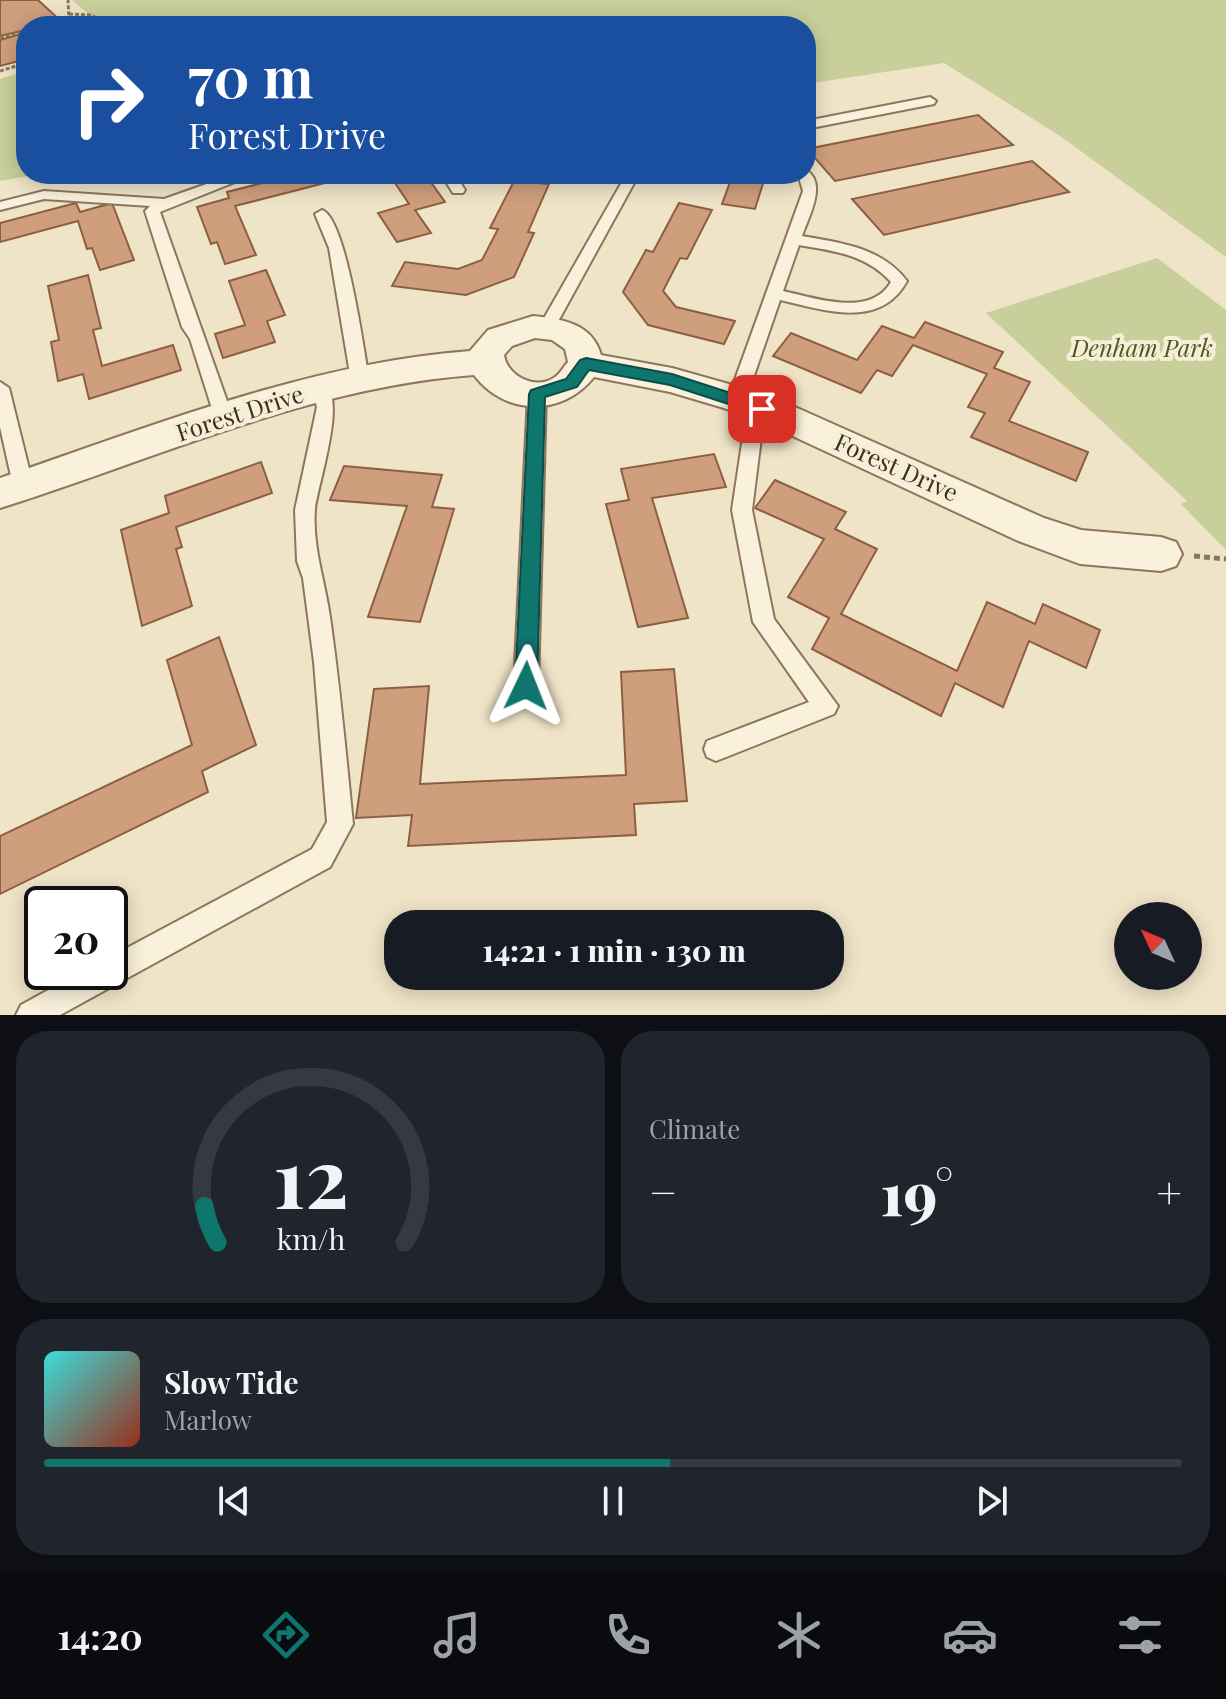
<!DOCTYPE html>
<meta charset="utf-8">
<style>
body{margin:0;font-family:"Playfair Display",serif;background:#20242c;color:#f1f3f6;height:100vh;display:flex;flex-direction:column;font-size:30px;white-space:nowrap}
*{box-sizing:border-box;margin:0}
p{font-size:26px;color:#9ea1a6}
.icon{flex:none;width:44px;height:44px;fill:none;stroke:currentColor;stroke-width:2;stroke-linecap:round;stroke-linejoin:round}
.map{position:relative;height:1015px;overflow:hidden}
.details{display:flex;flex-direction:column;gap:16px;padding:16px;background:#0d0f14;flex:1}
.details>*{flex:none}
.top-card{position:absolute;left:16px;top:16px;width:800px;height:168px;border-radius:32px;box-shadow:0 4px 20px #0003;background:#1a4fa0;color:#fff;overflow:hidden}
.needle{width:52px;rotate:314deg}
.tools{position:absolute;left:1114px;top:902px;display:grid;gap:16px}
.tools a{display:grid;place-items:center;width:88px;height:88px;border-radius:50%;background:#171b24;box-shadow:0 4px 20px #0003;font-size:40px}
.speed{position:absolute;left:24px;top:886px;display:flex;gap:16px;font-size:40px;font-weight:700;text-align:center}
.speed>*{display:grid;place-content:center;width:104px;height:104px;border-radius:50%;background:#171b24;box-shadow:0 4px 20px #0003;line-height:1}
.speed .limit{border:4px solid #111;border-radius:12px;background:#fff;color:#111}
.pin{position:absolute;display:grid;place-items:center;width:68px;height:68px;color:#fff;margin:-34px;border-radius:16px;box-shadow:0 4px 12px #0006}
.me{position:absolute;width:88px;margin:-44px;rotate:2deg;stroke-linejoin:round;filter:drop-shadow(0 0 6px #0008)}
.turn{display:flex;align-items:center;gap:28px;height:168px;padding:0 40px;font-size:36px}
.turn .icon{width:104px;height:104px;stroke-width:2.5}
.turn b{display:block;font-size:56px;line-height:68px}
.big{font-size:60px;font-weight:800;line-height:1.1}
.details .tile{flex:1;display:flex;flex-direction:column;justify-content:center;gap:12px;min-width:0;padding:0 28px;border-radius:32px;background:#20242c}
.details .dial{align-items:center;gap:0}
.dial svg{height:208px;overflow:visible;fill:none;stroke:#363941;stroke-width:7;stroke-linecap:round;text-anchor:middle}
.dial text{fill:#f1f3f6;stroke:none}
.song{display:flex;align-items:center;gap:24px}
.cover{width:96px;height:96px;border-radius:12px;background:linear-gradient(135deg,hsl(180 70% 55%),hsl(10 70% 35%))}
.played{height:8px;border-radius:4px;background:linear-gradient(90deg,#0f766e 55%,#363941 55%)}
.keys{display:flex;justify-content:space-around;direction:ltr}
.heat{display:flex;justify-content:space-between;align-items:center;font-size:44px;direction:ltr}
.details .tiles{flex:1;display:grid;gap:16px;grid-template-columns:1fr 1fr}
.tile:last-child{grid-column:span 2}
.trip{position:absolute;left:384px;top:910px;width:460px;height:80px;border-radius:32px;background:#171b24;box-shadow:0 4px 20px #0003;font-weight:800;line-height:80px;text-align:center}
.tab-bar{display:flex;height:128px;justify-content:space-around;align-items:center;background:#090b0e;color:#9ea1a6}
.tab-bar .icon{width:56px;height:56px}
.tab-bar .on{color:#0f766e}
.tab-bar b{font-size:36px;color:#f1f3f6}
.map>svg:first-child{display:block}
.green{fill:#c9cf9b}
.building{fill:#cf9f7d;stroke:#8d5f41;stroke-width:2}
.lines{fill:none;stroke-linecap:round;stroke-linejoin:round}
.lane-casing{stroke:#8d765c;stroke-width:4}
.street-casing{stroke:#8d765c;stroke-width:4}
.path-far1{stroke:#8d765c;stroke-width:3;stroke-dasharray:4 2;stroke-linecap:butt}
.path{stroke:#8d765c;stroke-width:5;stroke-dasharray:6 4;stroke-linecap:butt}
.lane{fill:#faf1dc;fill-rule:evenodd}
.street{fill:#faf1dc;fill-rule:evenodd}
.route{fill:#0f766e;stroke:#0a4d48;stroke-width:2}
.labels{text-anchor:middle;stroke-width:8;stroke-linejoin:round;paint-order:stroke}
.park-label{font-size:24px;font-style:italic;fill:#4d5a26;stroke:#f7eed8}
.street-label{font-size:24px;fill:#3d2e20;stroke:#f7eed8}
</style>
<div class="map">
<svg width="1226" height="1015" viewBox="0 0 1226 1015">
<rect width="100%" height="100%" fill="#f0e4c8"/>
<g class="green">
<polygon points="72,0 1226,0 1226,257 1060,136 944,63 806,84 806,26 103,26"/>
<polygon points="26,71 26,174 40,174 0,181 0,79"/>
<polygon points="1157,258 1226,310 1226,550 1181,504 1187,501 986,313"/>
</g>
<g class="building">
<polygon points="0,0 38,0 63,23 85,17 92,24 101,26 26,26 26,59 0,66 0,40 24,33 21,31 0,36"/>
<polygon points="978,115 1013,145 835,181 807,149"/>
<polygon points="1032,161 1069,192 884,235 852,199"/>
<polygon points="298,174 360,174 235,206 256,255 225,264 217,242 211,244 197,207 229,198 227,192"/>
<polygon points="389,174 425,174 445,202 415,210 431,233 397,242 378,213 409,204"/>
<polygon points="733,174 766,174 755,209 722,204"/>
<polygon points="514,181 549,184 528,232 534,233 514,277 466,295 392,286 405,262 458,269 482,260 498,229 490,228"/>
<polygon points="76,203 80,212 112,203 134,260 100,270 92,248 87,249 78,221 0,242 0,223"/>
<polygon points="679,203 712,210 687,259 680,258 663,291 676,307 735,321 724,344 648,325 623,292 646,250 653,252"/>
<polygon points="266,270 285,315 267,321 275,342 223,358 215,334 245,325 229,281"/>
<polygon points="88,275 101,328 93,330 102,366 173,345 181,370 89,399 83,374 58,381 51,342 59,340 48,286"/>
<polygon points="925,322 1003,352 994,368 1030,382 1009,421 1088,452 1076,481 971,437 985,413 968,407 987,374 913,345 892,376 877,370 861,393 773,356 791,333 857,360 882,326 914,338"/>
<polygon points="714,454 726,487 652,498 688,618 638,627 606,504 629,500 621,469"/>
<polygon points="261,462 272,493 176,527 182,547 176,549 192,606 142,626 121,530 169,513 165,496"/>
<polygon points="344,466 442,475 432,507 454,509 420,622 368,617 407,506 330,500"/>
<polygon points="775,480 846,512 835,529 877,549 841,614 957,671 987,602 1035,624 1043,604 1100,630 1086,668 1029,641 1003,707 955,683 941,716 812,649 829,618 788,597 824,539 755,508"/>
<polygon points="219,637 256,745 202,771 208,792 0,894 0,836 192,745 167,660"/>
<polygon points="674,669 687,801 634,804 636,835 408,846 412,815 356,818 374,689 429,686 420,784 626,775 621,672"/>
</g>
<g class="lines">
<g class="lane-casing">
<g id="lane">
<polygon points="930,97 936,101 934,104 806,129 806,121"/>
<path d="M806 170C828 183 808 218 802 236 841 243 881 247 907 281 880 330 824 310 780 300L746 399 737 405 731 403 728 399 803 191 798 174H806ZM799 245C833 251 866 254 891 282 870 318 816 298 783 291Z"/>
<polygon points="235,174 255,174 160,212 233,418 224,425 215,418 190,339 182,327 145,211 150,206 44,199 0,210 0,202 44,191 164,199"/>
<polygon points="441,174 455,174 465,190 463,193 453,193"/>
<polygon points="639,174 555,327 553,331 541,331 539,327 626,175"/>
<path d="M322 210C346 218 364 351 369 380L360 386 351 380 329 248 315 214Z"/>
<polygon points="0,382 9,388 33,485 30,490 16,490 13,485 0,427"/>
<path d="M321 383C350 391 317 486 315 509 312 546 325 581 330 617 340 686 346 755 353 824L330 867 60 1015H16L21 1005 81 972H110V957L312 849 327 822 314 662 303 578 297 561 295 510 317 407 312 389Z"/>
<polygon points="537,388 546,394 538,686 534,693 526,697 518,693 514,686 528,394"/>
<polygon points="762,403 771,409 762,430 752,510 774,619 838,706 834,714 716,761 707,757 704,749 707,741 809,702 753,622 732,510 744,430 756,404"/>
</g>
</g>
<g class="street-casing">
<path id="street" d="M533 316C562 319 592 323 601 355L672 368 750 390 795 407 1044 518 1081 530 1161 537 1176 542 1182 554 1176 566 1161 571 1080 564 1016 540 769 425 724 408 670 392 594 377C562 417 505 416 474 375 309 387 156 459 0 508V478C148 427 314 362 470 351L488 330ZM535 338 552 340 565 349 568 362C564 366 560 374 555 377 536 391 507 376 504 355L512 346Z"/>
</g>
<g class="path-far1">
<polyline points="69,14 92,15 105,26"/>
<polyline points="61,21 69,19 68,0"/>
<polyline points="0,38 22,32"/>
<polyline points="0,71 26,63"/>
</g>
<polyline class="path" points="1194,556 1226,559"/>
<use href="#lane" class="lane"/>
<use href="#street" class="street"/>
</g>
<polygon class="route" points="586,358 672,374 768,405 771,409 762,415 670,385 589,370 577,387 545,397 537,686 533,693 526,696 519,693 515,686 529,394 531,390 566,379 580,360"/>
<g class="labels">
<g class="park-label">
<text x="1142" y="357">Denham Park</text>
</g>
<g class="street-label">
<text transform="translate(240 414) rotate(-18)" y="8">Forest Drive</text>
<text transform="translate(896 468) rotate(24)" y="8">Forest Drive</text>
</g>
</g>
</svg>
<div class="tools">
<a><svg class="needle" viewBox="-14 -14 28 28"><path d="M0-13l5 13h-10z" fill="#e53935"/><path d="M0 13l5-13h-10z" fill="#9ea1a6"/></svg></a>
</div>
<div class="speed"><div class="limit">20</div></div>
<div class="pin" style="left:762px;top:409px;background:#d93025"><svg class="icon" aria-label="arrive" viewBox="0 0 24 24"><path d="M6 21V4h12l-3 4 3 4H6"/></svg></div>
<svg class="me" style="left:526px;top:686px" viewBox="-20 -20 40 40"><path d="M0-17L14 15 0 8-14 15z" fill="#0f766e" stroke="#fff" stroke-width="4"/></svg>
<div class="trip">14:21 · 1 min · 130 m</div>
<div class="top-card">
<div class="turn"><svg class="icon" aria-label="right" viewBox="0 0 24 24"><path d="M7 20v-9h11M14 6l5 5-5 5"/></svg><div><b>70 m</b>Forest Drive</div></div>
</div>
</div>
<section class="details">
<div class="tiles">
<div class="tile dial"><svg viewBox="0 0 100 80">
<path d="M14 69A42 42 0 1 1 86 69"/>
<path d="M14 69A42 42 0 0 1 9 55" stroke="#0f766e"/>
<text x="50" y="56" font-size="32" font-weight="700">12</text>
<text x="50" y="72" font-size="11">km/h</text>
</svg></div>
<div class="tile"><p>Climate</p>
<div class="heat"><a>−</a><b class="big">19°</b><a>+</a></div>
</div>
<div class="tile">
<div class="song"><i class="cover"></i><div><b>Slow Tide</b><p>Marlow</p></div></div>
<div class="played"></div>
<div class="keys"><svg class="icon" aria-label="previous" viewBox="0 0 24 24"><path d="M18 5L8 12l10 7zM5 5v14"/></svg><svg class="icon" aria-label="pause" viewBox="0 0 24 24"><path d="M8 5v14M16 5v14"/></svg><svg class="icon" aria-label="next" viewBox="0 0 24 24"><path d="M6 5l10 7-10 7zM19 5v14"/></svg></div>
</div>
</div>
</section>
<nav class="tab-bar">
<b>14:20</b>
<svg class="icon on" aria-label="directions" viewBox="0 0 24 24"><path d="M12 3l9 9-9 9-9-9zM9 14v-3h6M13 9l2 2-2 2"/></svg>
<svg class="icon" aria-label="music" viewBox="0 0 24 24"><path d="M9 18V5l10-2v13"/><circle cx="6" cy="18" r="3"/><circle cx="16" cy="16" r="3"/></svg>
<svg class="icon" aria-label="phone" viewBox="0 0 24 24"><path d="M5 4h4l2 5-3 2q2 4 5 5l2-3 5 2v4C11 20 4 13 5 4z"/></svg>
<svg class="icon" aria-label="climate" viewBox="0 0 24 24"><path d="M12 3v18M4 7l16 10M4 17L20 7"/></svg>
<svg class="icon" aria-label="car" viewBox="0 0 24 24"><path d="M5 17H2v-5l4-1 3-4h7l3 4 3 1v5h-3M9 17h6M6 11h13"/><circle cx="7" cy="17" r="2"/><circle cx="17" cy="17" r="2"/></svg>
<svg class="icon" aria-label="filters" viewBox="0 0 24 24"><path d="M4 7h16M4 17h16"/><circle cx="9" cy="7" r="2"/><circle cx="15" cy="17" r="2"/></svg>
</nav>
